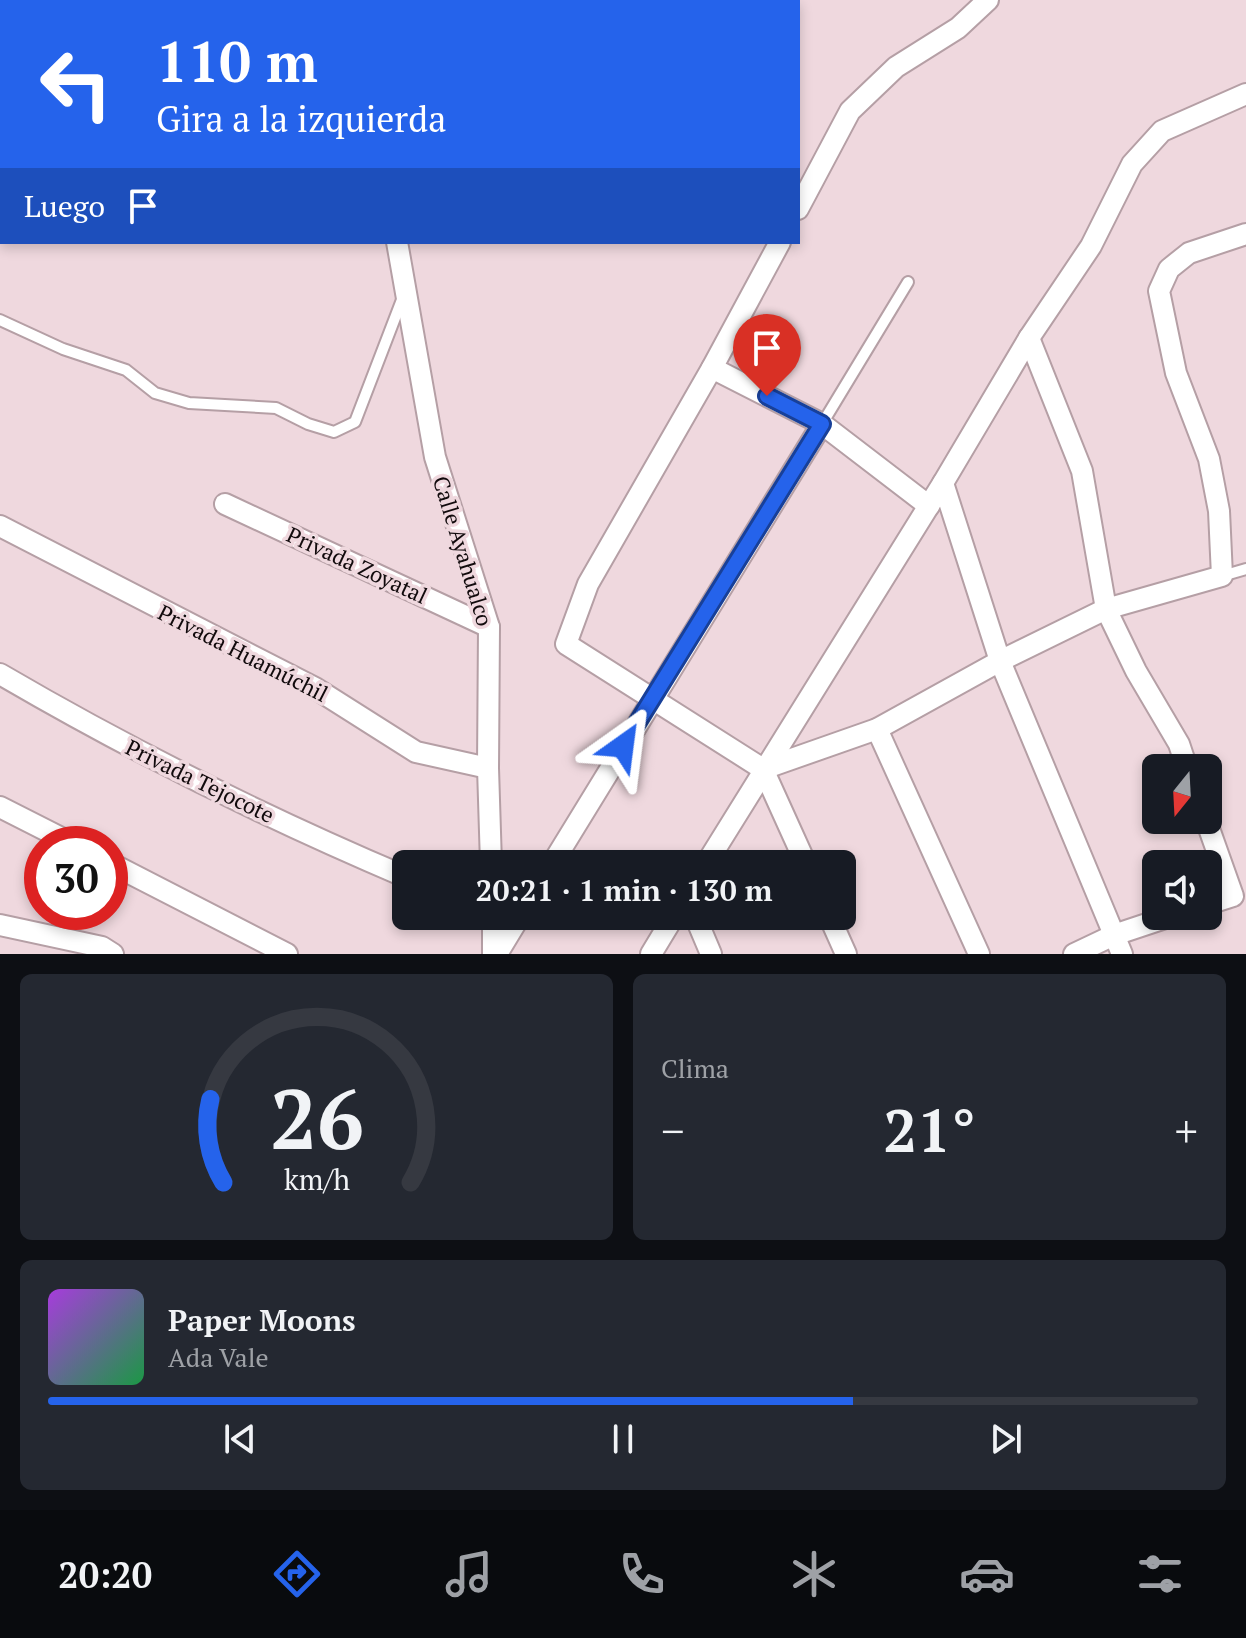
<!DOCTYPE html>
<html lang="es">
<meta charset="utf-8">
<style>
body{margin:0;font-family:"PT Serif",serif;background:#242831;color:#f1f3f6;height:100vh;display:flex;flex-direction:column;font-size:30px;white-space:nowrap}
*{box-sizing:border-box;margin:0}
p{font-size:26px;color:#9ea1a6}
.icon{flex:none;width:44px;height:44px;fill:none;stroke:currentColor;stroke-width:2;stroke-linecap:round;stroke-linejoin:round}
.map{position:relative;height:954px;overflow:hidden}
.details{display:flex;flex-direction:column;gap:20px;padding:20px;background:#0d0f14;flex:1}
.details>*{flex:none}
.hud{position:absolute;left:0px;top:0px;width:800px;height:244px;box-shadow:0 4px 12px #0003;background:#2563eb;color:#fff;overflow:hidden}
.needle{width:52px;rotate:198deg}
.controls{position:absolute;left:1142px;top:754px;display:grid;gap:16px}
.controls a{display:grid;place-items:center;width:80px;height:80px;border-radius:12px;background:#171b24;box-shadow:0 4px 12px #0003;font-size:40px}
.speed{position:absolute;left:24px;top:826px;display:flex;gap:16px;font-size:40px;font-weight:700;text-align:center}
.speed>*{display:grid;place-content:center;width:104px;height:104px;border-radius:50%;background:#171b24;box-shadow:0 4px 12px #0003;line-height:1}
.speed .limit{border:12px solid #d22;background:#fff;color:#111}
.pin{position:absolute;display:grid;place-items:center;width:68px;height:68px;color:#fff;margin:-82px -34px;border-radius:50% 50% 50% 0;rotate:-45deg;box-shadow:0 0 8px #0007}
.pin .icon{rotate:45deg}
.me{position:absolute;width:88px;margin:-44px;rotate:31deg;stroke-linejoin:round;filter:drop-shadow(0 0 6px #0008)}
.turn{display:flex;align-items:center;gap:28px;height:168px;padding:0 24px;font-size:36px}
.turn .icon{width:104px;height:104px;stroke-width:2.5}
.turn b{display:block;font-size:56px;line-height:68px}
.then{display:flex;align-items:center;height:76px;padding:0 24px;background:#0003;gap:16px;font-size:30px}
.big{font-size:60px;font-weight:700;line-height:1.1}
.details .tile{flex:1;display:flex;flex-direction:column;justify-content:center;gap:12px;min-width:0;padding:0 28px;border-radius:12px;background:#242831}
.details .dial{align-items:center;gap:0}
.dial svg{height:208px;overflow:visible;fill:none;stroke:#363941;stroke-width:7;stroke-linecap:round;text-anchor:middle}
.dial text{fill:#f1f3f6;stroke:none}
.song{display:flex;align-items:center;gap:24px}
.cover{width:96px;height:96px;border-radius:12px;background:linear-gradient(135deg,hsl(280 70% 55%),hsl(140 70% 35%))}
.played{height:8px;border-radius:4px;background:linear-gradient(90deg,#2563eb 70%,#363941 70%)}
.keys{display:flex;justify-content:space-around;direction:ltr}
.heat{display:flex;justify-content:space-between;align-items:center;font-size:44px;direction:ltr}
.details .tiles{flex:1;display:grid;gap:20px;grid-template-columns:1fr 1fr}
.tile:last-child{grid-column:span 2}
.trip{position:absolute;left:392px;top:850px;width:464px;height:80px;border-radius:12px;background:#171b24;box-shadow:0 4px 12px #0003;font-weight:700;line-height:80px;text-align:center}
.tab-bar{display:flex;height:128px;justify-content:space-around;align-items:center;background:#090b0e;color:#9ea1a6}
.tab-bar .icon{width:56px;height:56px}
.tab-bar .on{color:#2563eb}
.tab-bar b{font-size:36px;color:#f1f3f6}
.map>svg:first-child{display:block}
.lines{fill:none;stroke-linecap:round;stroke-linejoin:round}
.service-casing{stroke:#b59fa5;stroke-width:14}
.minor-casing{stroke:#b59fa5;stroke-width:24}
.service{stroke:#fff;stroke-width:10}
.minor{stroke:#fff;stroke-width:20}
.route-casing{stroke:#184099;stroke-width:20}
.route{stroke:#2563eb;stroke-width:14}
.labels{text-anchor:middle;stroke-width:7;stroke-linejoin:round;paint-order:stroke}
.street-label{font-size:22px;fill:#110a0c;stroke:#efd8de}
</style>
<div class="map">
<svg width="1246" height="954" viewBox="0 0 1246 954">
<rect width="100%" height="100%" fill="#efd8de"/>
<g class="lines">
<g class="service-casing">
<g id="service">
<polyline points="0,320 63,349 126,370 155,393 189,403 276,408 308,424 334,432 355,422 403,297"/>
<polyline points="822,424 908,282"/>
<polyline points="1222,576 1246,569"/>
</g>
</g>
<g class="minor-casing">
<g id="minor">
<polyline points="438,2 438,0"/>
<polyline points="798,209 850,111 896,67 958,28 988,0"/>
<polyline points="397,242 435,457 489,627 488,768 491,864"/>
<polyline points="780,242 712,368 588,584 566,644 763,769 806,864"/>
<polyline points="1029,338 1082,471 1106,609 1136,671 1179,744 1187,768"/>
<polyline points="712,368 822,424 929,506"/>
<polyline points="943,483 1000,661 1122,954"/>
<polyline points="225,504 489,627"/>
<polyline points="0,526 315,688 416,752 488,768"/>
<path d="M0 674C130 750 267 818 406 877"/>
<polyline points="877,729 979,954"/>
<polyline points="763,769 877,729 1000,661 1106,609 1222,576 1219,511 1209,459 1176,373 1159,291 1169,269 1189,253 1246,234"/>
<polyline points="0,807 73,844"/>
<polyline points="1206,820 1233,896 1208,904"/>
<polyline points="110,863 287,954"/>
<polyline points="552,864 822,424"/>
<polyline points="706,864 943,483 1029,338 1091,246 1132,164 1162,131 1246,94"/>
<polyline points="493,916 493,954"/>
<polyline points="695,916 711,954"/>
<polyline points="829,916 846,954"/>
<polyline points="0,925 102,947 113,954"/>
<polyline points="497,954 520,916"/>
<polyline points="651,954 674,916"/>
<polyline points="1074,954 1114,935 1171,916"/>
</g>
</g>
<use href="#service" class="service"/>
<use href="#minor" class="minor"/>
</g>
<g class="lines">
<g class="route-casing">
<polyline id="route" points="623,746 822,424 767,396"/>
</g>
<use href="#route" class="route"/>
</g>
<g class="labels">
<g class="street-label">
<text transform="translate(463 551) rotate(73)" y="8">Calle Ayahualco</text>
<text transform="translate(357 565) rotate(25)" y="8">Privada Zoyatal</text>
<text transform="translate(243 653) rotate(27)" y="8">Privada Huamúchil</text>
<text transform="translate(200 781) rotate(26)" y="8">Privada Tejocote</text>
</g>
</g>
</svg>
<div class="controls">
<a><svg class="needle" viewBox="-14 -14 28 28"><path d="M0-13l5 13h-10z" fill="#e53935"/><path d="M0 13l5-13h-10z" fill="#9ea1a6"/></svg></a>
<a><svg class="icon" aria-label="sound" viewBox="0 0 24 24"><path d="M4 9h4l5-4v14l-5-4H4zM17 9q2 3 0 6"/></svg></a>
</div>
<div class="speed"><div class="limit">30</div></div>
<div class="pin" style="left:767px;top:396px;background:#d93025"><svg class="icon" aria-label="arrive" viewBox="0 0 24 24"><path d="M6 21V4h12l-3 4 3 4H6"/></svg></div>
<svg class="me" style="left:623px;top:746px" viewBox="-20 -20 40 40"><path d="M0-17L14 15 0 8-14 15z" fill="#2563eb" stroke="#fff" stroke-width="4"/></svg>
<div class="trip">20:21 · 1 min · 130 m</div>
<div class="hud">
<div class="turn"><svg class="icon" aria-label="left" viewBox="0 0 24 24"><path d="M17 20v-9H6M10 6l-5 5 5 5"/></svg><div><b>110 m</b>Gira a la izquierda</div></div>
<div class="then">Luego<svg class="icon" aria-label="arrive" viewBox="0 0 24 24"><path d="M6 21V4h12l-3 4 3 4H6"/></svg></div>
</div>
</div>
<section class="details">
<div class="tiles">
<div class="tile dial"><svg viewBox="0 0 100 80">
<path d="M14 69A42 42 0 1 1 86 69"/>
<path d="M14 69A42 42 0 0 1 9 37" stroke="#2563eb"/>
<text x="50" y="56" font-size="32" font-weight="700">26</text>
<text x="50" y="72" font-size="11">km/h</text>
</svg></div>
<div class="tile"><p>Clima</p>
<div class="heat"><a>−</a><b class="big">21°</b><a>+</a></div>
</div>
<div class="tile">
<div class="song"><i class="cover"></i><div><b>Paper Moons</b><p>Ada Vale</p></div></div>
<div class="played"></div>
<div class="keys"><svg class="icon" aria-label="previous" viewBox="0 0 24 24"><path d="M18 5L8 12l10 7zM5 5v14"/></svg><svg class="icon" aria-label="pause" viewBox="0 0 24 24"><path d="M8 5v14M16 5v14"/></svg><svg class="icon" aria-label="next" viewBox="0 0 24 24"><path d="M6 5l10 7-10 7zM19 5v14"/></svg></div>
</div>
</div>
</section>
<nav class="tab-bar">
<b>20:20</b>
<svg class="icon on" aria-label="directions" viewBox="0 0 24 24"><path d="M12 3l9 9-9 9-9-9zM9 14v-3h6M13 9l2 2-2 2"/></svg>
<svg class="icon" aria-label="music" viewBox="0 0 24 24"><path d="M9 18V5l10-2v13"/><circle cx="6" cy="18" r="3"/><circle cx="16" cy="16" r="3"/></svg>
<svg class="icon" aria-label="phone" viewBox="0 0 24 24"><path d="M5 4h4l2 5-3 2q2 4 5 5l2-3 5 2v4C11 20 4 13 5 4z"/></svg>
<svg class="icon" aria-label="climate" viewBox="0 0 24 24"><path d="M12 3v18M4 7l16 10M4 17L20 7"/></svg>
<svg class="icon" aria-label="car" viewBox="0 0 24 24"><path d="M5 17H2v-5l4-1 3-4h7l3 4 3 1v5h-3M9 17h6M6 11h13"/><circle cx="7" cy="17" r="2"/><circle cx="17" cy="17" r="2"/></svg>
<svg class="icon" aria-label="filters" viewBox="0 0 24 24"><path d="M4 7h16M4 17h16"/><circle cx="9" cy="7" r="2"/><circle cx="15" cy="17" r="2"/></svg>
</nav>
